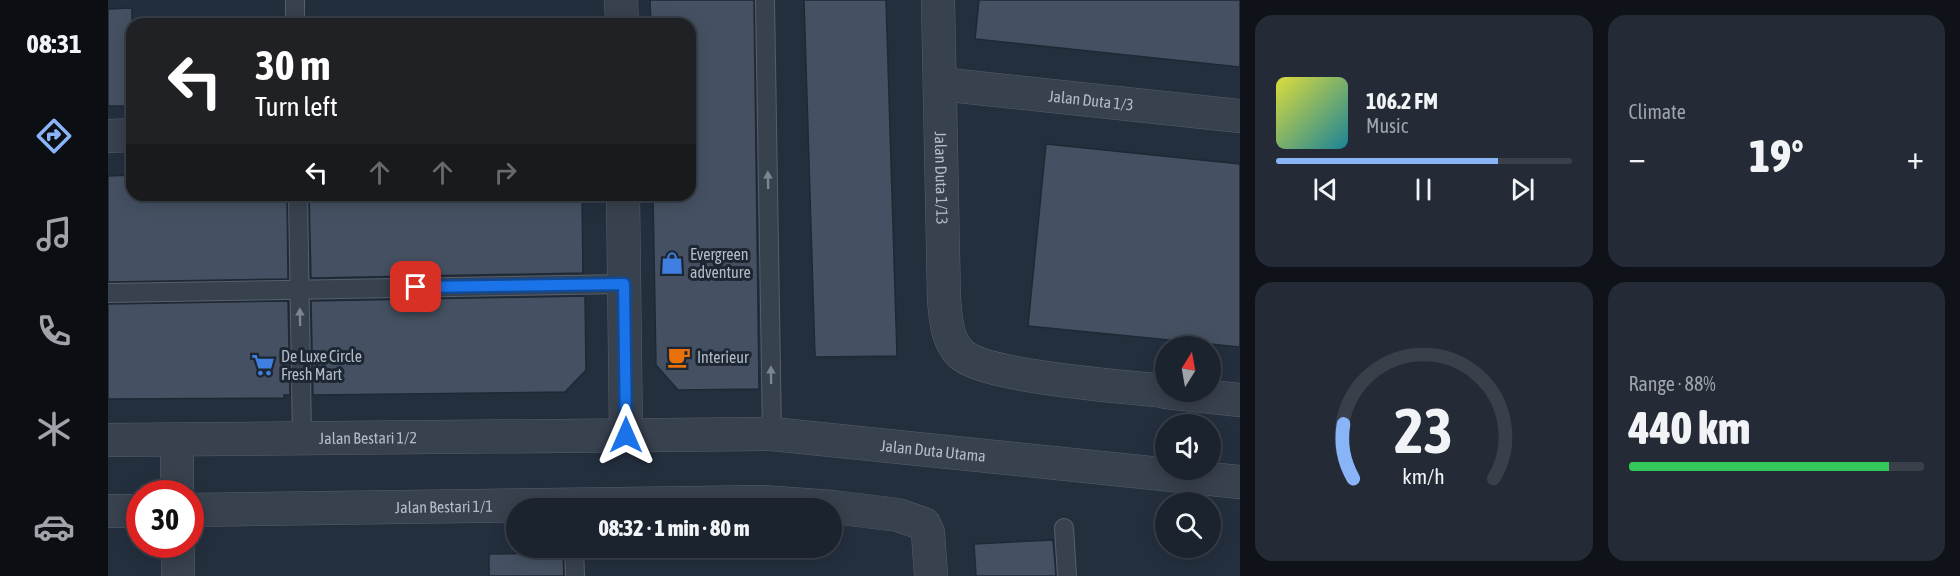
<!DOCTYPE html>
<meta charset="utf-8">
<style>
body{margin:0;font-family:"Asap Condensed",sans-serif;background:#242b36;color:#f1f3f6;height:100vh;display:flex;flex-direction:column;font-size:22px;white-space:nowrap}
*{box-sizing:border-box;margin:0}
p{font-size:20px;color:#a0a4aa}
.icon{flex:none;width:33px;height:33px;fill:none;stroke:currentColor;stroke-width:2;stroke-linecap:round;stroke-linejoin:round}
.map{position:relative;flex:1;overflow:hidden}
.details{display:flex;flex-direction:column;gap:15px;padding:15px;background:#0f1319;width:720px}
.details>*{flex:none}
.guide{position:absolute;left:18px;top:18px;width:570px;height:183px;border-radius:18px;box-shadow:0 3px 15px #0003,0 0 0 2px #39404a;background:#202124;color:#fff;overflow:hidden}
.needle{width:39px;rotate:11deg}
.buttons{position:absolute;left:1047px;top:336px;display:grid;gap:12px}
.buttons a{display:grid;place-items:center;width:66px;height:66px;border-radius:50%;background:#1b232e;box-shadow:0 3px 15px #0003,0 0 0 2px #39404a;font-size:30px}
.speed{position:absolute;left:18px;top:480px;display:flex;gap:12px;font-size:30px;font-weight:700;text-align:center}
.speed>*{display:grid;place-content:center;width:78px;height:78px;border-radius:50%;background:#1b232e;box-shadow:0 3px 15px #0003,0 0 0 2px #39404a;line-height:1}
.speed .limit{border:9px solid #d22;background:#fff;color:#111}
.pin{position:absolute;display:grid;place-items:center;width:51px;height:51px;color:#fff;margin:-26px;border-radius:12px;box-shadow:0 3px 9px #0006}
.me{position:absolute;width:66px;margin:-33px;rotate:0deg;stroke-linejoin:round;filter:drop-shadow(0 0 4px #0008)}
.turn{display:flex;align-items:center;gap:21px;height:126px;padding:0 30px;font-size:27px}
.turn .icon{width:78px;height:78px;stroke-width:2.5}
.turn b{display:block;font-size:42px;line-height:51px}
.lanes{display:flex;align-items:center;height:57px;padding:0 30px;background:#0003;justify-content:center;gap:30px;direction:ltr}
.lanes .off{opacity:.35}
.big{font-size:45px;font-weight:800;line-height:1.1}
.details .tile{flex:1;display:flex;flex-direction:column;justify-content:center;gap:9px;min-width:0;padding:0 21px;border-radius:18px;background:#242b36}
.details .dial{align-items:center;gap:0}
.dial svg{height:156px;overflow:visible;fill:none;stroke:#39404a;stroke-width:7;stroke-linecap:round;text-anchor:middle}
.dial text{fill:#f1f3f6;stroke:none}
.song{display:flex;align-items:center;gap:18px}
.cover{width:72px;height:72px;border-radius:9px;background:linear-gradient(135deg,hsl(60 70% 55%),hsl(190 70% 35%))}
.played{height:6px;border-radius:3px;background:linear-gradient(90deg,#8ab4f8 75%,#39404a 75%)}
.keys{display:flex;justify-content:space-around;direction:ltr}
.heat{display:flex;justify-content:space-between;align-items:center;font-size:33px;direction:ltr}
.charge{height:9px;border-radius:4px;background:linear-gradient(90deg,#34c759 88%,#39404a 0)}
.details .tiles{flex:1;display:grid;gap:15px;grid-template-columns:repeat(2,1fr)}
.trip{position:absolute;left:398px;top:498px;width:336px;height:60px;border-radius:30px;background:#1b232e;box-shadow:0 3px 15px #0003,0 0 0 2px #39404a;font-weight:800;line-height:60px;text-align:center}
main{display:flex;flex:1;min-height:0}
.menu{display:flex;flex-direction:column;width:108px;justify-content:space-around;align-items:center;background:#0b0e12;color:#a0a4aa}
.menu .icon{width:42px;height:42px}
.menu .active{color:#8ab4f8}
.menu b{font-size:27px;color:#f1f3f6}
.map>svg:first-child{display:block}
.building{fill:#455162;stroke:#1f2835;stroke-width:1.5}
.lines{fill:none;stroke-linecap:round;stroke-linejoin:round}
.service-casing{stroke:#565f6c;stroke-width:20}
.minor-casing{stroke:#565f6c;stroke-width:34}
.service{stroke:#38414e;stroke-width:18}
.minor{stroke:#38414e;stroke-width:33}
.oneway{fill:#7c8592}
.route-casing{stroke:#114b97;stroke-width:15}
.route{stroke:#1a73e8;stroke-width:10}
.labels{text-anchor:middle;stroke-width:6;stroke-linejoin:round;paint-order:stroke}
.street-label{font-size:16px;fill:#b4bcc9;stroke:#1d2633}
.poi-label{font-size:16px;fill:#b4bcc9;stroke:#1d2633;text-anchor:start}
</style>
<main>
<nav class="menu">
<b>08:31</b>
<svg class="icon active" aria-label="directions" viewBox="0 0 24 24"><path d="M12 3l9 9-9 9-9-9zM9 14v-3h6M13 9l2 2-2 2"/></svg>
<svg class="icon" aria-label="music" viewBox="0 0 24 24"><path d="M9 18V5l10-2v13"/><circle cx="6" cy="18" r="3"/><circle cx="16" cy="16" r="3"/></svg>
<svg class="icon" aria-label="phone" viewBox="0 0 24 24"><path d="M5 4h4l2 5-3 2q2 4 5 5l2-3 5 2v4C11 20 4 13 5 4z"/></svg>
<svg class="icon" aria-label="climate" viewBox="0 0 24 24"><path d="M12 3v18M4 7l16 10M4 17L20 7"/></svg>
<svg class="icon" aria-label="car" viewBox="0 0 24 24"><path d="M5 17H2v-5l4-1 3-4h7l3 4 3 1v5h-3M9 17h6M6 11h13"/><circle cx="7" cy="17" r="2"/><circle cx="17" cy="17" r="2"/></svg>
</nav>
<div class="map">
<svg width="1132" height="576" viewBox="0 0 1132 576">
<rect width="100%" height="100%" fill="#242f3e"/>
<g class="building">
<polygon points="542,0 646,0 651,389 570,390 548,365 545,195 582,195 582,24 543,24"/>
<polygon points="696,0 778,0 789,356 707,357"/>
<polygon points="871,0 1132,0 1132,67 867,39"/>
<polygon points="24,8 24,106 0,106 0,9"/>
<polygon points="938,144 1132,164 1132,347 920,326"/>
<polygon points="24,175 24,195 179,195 180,279 0,282 0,176"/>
<polygon points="201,195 474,195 475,273 203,278"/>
<polygon points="477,296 478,370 457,392 205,395 203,301"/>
<polygon points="180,301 182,395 176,395 176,398 0,399 0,304"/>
<polygon points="945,540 948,576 868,576 866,544"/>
<polygon points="455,553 456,576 381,576 381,554"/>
</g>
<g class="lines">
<g class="service-casing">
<g id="service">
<polyline points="187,0 187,24"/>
<polyline points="657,0 664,434"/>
<polyline points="190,195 194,438"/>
<polyline points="0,293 516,284"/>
<polyline points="956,528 959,576"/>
<polyline points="466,548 467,576"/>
</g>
</g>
<g class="minor-casing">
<g id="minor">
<polyline points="513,0 514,24"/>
<path id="s1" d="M830 0 836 300C838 318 838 337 851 352 872 377 1019 387 1058 391"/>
<path id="s2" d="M832 84 1132 116"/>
<polyline points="0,136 24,135"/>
<polyline points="515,195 518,435"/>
<polyline points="1058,392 1132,400"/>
<path id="s3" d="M0 440 664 434 1132 482"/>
<polyline points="69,440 69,494"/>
<path id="s4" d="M82 510 655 502 725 507 790 515 816 524 820 533 823 576"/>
<polyline points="0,511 32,511"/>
<polyline points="70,544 70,576"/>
</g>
</g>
<use href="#service" class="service"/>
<use href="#minor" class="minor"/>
</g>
<defs><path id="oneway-solid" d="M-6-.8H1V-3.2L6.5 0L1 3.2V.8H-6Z" transform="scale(1.5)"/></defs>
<g class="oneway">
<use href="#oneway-solid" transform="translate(660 180) rotate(-91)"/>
<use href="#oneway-solid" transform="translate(192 317) rotate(-91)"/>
<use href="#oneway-solid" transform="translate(663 375) rotate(-91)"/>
</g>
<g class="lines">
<g class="route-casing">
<polyline id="route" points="308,287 516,284 518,435"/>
</g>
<use href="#route" class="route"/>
</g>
<defs>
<g id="shop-bare" transform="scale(1.8)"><path d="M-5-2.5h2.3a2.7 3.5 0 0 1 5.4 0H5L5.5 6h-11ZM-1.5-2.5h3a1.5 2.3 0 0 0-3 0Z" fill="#3f7fe0" stroke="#1d2633" stroke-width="2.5" paint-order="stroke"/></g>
<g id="cafe-bare" transform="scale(1.8)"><path d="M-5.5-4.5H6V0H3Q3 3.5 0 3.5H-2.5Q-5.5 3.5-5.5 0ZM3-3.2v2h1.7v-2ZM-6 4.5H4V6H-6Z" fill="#e8710a" stroke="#1d2633" stroke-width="2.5" paint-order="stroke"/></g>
<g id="supermarket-bare" transform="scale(1.8)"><path d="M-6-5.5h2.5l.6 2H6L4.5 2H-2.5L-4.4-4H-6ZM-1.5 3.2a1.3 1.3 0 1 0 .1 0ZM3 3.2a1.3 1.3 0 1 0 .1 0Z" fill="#3f7fe0" stroke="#1d2633" stroke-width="2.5" paint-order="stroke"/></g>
</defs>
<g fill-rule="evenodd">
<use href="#shop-bare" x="564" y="263"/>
<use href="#cafe-bare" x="571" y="357"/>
<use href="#supermarket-bare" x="155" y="365"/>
</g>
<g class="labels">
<g class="street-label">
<text dy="6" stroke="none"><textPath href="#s2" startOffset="152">Jalan Duta 1/3</textPath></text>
<text dy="6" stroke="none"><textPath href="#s1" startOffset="178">Jalan Duta 1/13</textPath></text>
<text dy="6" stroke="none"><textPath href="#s3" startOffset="260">Jalan Bestari 1/2</textPath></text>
<text dy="6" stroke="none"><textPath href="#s3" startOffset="826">Jalan Duta Utama</textPath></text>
<text dy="6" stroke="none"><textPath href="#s4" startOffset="254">Jalan Bestari 1/1</textPath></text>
</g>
<g class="poi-label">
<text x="582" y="260">Evergreen<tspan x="582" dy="18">adventure</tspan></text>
<text x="173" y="362">De Luxe Circle<tspan x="173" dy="18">Fresh Mart</tspan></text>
<text x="589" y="363">Interieur</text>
</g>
</g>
</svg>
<div class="buttons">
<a><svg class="needle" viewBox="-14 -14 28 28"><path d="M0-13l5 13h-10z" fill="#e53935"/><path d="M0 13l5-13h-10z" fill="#a0a4aa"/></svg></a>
<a><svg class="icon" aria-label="sound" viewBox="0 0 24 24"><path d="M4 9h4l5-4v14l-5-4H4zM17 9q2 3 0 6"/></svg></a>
<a><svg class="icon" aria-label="search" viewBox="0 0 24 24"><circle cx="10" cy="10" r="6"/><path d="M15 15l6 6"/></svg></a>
</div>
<div class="speed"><div class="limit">30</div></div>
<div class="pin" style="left:308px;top:287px;background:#d93025"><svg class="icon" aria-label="arrive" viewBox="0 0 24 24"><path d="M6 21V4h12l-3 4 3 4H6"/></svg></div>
<svg class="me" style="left:518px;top:435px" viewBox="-20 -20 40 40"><path d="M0-17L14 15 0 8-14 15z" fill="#1a73e8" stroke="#fff" stroke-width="4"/></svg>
<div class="trip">08:32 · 1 min · 80 m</div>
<div class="guide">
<div class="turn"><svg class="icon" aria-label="left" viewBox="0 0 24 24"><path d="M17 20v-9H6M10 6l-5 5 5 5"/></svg><div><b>30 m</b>Turn left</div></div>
<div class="lanes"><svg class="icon" aria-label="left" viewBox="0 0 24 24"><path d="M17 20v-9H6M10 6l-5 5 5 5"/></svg><svg class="icon off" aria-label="ahead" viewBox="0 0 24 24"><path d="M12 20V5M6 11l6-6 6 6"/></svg><svg class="icon off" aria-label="ahead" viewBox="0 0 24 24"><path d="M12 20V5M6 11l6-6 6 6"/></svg><svg class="icon off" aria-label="right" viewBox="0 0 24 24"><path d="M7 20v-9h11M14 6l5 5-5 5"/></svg></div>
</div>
</div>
<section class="details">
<div class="tiles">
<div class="tile">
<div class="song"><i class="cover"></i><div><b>106.2 FM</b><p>Music</p></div></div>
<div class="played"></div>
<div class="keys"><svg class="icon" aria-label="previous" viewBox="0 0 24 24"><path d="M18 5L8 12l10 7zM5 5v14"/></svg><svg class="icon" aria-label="pause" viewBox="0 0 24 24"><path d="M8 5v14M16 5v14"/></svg><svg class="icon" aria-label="next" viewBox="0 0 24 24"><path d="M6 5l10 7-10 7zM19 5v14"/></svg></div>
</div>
<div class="tile"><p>Climate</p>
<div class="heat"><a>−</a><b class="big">19°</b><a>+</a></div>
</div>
<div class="tile dial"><svg viewBox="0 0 100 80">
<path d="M14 69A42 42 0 1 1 86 69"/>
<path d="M14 69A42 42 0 0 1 9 41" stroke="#8ab4f8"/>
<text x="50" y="56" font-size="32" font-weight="700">23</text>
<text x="50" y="72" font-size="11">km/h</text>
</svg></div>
<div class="tile"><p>Range · 88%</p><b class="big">440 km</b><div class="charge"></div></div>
</div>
</section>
</main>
